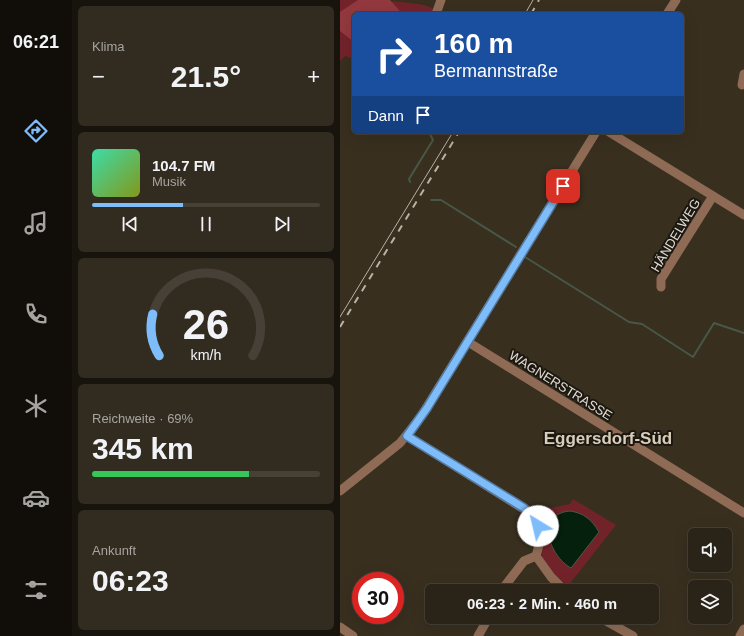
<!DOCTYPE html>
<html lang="de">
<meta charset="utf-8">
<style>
body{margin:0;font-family:Arial,sans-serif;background:#322b20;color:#f1f3f6;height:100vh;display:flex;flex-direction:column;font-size:15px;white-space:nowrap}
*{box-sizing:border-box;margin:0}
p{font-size:13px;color:#a5a4a1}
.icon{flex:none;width:22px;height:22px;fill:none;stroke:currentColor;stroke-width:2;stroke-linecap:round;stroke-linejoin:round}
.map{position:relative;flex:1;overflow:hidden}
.details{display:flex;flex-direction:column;gap:6px;padding:6px;background:#17130d;width:268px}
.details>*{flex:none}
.top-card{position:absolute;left:12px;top:12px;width:332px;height:122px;border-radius:6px;box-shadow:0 4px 16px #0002,0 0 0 1px #464036;background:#1a4fa0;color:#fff;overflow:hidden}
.tools{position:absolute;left:348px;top:528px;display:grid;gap:8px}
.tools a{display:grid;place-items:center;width:44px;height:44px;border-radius:6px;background:#2a2317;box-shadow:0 4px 16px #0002,0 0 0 1px #464036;font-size:20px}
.speed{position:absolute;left:12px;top:572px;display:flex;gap:8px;font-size:20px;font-weight:700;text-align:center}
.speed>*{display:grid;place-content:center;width:52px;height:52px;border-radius:50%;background:#2a2317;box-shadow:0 4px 16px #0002,0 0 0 1px #464036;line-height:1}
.speed .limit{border:6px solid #d22;background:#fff;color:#111}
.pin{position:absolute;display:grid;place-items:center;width:34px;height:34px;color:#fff;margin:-17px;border-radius:8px;box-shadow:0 2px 6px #0006}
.me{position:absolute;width:44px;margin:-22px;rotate:324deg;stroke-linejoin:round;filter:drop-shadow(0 0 3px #0008)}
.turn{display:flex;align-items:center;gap:14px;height:84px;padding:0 16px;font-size:18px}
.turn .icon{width:52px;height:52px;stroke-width:2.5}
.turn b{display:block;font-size:28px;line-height:34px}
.then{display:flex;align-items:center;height:38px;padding:0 16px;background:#0003;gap:8px;font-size:15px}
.big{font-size:30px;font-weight:800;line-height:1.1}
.details .widget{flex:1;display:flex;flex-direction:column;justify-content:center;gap:6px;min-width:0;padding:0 14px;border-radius:6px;background:#322b20}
.details .dial{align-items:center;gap:0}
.dial svg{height:104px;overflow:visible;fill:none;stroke:#464036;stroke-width:7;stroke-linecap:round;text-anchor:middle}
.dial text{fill:#f1f3f6;stroke:none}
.song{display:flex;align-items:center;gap:12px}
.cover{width:48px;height:48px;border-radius:6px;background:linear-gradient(135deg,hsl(160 70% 55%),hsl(70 70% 35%))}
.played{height:4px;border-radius:2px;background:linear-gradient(90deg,#7fbdfa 40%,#464036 40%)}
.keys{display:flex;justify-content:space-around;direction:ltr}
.heat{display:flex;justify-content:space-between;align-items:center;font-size:22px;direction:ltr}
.charge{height:6px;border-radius:3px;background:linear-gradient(90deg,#34c759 69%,#464036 0)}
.trip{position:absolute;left:85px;top:584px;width:234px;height:40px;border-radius:6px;background:#2a2317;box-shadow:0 4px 16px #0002,0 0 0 1px #464036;font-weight:800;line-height:40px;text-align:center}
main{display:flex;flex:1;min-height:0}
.tab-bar{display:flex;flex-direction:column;width:72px;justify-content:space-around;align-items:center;background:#110e09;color:#a5a4a1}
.tab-bar .icon{width:28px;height:28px}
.tab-bar .active{color:#7fbdfa}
.tab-bar b{font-size:18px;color:#f1f3f6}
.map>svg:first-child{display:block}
.green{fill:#72232a}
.forest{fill:#93383f}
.water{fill:#05200d;stroke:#475848}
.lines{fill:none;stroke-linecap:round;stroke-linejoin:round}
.stream{stroke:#475848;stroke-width:2}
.minor{stroke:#8f6b56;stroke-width:9}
.tram{stroke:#b8b2a7;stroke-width:1}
.rail{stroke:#b8b2a7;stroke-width:2;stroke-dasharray:7 7;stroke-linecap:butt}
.route-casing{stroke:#537ba2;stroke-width:10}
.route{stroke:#7fbdfa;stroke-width:7}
.labels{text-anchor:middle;stroke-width:4;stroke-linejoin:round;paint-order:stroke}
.street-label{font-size:13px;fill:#e0dbd1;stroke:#1c1811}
.district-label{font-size:17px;font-weight:bold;fill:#d8ceb9;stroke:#1c1811}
</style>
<main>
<nav class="tab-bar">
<b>06:21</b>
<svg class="icon active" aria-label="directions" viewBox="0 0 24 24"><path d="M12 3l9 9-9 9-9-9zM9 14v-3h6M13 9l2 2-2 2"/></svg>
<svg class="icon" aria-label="music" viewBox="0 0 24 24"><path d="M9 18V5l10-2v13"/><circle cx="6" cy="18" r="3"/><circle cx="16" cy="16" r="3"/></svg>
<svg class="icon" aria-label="phone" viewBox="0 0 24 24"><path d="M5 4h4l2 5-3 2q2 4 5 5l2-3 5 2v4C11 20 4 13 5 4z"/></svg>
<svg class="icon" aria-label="climate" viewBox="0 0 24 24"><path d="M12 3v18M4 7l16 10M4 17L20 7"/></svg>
<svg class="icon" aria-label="car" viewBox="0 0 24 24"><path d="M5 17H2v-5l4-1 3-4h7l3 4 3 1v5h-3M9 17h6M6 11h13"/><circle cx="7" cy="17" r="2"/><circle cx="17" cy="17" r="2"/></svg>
<svg class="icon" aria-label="filters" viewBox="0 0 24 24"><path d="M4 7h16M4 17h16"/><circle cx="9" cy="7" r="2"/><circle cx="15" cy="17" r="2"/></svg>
</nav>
<section class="details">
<div class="widget"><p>Klima</p>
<div class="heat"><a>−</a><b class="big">21.5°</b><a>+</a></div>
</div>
<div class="widget">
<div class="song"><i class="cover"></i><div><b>104.7 FM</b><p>Musik</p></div></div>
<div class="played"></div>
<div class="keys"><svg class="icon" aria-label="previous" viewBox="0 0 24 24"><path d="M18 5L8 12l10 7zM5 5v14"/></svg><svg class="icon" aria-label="pause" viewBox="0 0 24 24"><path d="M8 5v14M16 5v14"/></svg><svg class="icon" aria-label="next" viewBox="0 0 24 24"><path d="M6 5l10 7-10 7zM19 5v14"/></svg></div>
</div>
<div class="widget dial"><svg viewBox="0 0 100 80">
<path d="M14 69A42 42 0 1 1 86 69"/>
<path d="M14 69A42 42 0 0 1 9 37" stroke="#7fbdfa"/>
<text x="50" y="56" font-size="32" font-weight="700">26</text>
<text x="50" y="72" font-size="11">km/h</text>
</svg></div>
<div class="widget"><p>Reichweite · 69%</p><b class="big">345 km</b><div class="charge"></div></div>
<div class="widget"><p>Ankunft</p><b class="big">06:23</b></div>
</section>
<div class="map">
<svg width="404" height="636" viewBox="0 0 404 636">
<rect width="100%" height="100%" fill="#382f1f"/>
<g class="green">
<path d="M0 0C20 0 82 0 94 9L93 14H14V59L5 56 0 61Z"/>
<polygon points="233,499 276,525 228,586 213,574 202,557 203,531 199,513 205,516 210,508 230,504"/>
</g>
<polygon class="forest" points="18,0 50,0 59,10 60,14 14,14 14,51 14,42 0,31 0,12"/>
<path class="water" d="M230 511C244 513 252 520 259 532L231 568C209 556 195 514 230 511Z"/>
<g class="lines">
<g class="stream">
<polyline points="70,182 69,179 93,140 89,132"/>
<polyline points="91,200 101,200 176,247"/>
<polyline points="185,257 289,322 302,324 353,357 374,323 404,333"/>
</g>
<g class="minor">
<polyline points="96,14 101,0"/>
<polyline points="327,14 336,0"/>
<polyline points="402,85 404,74"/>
<polyline points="269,132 404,215"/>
<polyline points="321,287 321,279 373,196"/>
<polyline points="128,342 404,513"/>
<path d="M67 436 190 513C201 525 201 541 196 556"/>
<polyline points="0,491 60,443 80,418 256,132"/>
<polyline points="196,556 211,577 225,591"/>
<polyline points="161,591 184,561 196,556"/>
<polyline points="259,617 293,636"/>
<polyline points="0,627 13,636"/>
<polyline points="138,636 149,617"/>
<polyline points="400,636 404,629"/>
</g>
<g class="tram">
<polyline points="185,14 193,0"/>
<polyline points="0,317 113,132"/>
</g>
<g class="rail">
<polyline points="191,14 199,0"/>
<polyline points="0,327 119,132"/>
</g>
</g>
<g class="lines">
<g class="route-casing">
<polyline id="route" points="198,526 194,517 184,508 67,436 87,408 223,186"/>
</g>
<use href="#route" class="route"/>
</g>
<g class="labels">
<g class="street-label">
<text transform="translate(335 235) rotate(-59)" y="5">HÄNDELWEG</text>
<text transform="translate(221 385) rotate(32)" y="5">WAGNERSTRASSE</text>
</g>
<g class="district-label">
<text x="268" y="444">Eggersdorf-Süd</text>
</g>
</g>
</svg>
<div class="tools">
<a><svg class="icon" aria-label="sound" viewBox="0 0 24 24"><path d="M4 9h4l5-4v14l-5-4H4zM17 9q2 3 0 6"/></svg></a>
<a><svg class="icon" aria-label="layers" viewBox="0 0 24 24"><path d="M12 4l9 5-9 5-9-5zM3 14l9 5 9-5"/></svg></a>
</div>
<div class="speed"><div class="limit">30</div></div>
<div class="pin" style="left:223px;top:186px;background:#d93025"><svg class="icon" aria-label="arrive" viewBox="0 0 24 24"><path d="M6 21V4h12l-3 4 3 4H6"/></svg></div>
<svg class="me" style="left:198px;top:526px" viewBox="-20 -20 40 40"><circle r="19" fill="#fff"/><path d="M0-13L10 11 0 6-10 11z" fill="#7fbdfa"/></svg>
<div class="trip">06:23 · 2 Min. · 460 m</div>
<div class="top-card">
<div class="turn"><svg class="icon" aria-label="right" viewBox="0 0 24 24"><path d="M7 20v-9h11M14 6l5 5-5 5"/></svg><div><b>160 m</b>Bermannstraße</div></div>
<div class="then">Dann<svg class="icon" aria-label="arrive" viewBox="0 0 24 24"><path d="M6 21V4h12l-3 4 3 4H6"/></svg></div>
</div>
</div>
</main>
